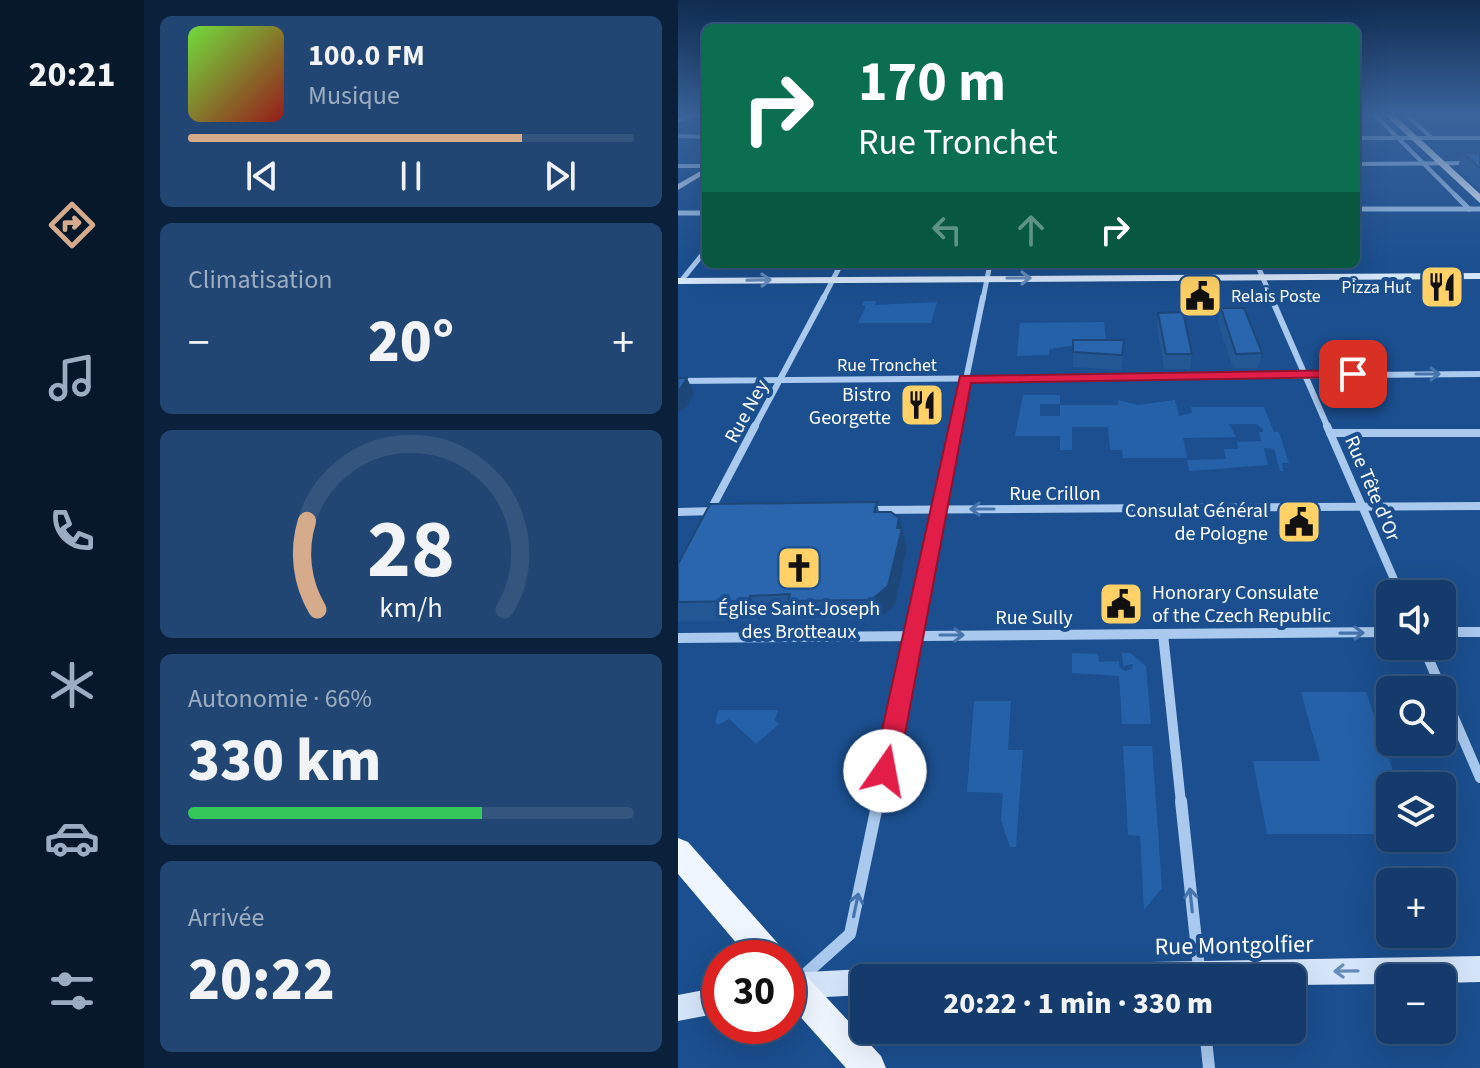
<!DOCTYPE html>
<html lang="fr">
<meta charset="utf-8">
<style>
body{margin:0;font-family:"Source Sans 3",sans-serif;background:#214673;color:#f1f3f6;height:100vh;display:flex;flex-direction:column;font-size:30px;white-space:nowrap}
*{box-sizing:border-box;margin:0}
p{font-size:26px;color:#9dadc1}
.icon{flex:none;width:44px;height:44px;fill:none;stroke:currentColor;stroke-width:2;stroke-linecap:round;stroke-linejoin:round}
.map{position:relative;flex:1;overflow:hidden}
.details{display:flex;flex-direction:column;gap:16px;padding:16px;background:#0b203b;width:534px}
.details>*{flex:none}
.top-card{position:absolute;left:24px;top:24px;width:658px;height:244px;border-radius:12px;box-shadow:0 8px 32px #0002,0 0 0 2px #33557e;background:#0b6e4f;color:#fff;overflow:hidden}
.controls{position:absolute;left:698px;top:580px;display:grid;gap:16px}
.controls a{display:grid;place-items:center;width:80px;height:80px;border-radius:12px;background:#143b6b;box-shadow:0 8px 32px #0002,0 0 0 2px #33557e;font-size:40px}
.speed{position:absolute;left:24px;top:940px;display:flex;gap:16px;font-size:40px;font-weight:700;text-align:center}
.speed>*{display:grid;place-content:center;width:104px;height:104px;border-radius:50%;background:#143b6b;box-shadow:0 8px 32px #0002,0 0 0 2px #33557e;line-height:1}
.speed .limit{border:12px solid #d22;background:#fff;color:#111}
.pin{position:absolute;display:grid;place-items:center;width:68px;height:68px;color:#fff;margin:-34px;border-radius:16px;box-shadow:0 4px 12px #0006}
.me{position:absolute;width:88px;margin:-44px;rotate:12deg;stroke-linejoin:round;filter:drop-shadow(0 0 6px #0008)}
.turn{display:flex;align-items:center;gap:28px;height:168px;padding:0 24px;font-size:36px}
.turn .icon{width:104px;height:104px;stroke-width:2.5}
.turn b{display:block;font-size:56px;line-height:68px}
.lanes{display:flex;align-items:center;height:76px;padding:0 24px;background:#0003;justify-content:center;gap:40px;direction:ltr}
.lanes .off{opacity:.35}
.big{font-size:60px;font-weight:800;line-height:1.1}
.details .card{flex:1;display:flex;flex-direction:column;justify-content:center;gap:12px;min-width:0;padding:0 28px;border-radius:12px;background:#214673}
.details .dial{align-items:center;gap:0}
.dial svg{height:208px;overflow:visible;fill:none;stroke:#33557e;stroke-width:7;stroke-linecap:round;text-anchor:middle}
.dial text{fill:#f1f3f6;stroke:none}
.song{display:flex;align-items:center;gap:24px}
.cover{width:96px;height:96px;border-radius:12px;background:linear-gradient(135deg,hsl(100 70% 55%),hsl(0 70% 35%))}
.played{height:8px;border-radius:4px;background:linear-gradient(90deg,#d6ab8b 75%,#33557e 75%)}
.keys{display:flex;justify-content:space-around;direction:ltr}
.heat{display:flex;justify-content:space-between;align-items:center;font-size:44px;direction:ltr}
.charge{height:12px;border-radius:6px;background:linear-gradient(90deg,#34c759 66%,#33557e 0)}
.trip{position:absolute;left:172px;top:964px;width:456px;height:80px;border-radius:12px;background:#143b6b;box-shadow:0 8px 32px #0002,0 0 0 2px #33557e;font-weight:800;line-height:80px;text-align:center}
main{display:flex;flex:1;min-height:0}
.tabs{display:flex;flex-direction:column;width:144px;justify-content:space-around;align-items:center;background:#08182b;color:#9dadc1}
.tabs .icon{width:56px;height:56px}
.tabs .selected{color:#d6ab8b}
.tabs b{font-size:36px;color:#f1f3f6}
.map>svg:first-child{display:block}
.green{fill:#2461a8}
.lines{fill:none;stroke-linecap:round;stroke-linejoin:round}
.street-far5{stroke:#a9c9ee;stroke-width:4}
.street-far4{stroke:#a9c9ee;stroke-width:5}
.street-far3{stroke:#a9c9ee;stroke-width:6}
.street-far2{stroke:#a9c9ee;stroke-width:8}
.street-far1{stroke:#a9c9ee;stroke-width:10}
.street{stroke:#a9c9ee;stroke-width:12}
.secondary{fill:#d6e6fa;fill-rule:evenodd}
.primary{fill:#f0f6ff;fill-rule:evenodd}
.wall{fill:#245895}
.shaded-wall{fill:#1d4779}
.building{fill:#2a66ad;stroke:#1d4779;stroke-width:2}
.oneway{stroke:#668bba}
.oneway2{stroke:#4674ac}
.route{fill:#e11d48;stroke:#92132f;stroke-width:2}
.labels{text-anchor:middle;stroke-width:8;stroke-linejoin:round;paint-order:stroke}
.far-poi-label{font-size:18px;fill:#fff;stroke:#1b4f8f;text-anchor:end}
.far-street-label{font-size:18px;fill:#fff;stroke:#1b4f8f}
.poi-label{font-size:20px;fill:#fff;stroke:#1b4f8f;text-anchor:end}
.street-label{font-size:20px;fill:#fff;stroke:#1b4f8f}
.near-street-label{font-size:24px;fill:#fff;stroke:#1b4f8f}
</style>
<main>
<nav class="tabs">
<b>20:21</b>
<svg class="icon selected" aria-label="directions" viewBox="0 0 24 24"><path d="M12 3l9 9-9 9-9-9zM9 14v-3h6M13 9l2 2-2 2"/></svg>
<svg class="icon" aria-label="music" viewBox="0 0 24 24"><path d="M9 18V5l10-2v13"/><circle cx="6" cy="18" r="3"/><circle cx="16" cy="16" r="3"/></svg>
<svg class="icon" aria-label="phone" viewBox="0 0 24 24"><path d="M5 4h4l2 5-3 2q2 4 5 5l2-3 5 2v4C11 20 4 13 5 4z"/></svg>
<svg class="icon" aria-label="climate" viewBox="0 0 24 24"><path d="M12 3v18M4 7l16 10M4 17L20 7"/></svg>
<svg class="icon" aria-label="car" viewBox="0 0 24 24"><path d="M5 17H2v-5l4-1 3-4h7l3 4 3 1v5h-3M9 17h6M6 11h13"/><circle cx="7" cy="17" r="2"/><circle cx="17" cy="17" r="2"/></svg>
<svg class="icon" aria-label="filters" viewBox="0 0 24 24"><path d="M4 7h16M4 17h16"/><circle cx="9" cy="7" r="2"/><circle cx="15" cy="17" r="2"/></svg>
</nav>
<section class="details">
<div class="card">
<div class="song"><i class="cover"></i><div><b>100.0 FM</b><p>Musique</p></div></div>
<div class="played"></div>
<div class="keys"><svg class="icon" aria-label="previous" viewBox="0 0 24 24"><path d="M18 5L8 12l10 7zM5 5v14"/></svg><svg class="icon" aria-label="pause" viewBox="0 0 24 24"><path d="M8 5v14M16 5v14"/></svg><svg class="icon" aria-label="next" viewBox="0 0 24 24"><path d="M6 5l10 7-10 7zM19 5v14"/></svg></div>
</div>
<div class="card"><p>Climatisation</p>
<div class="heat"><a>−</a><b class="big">20°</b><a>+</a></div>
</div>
<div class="card dial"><svg viewBox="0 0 100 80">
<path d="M14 69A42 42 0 1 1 86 69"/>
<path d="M14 69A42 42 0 0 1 10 35" stroke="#d6ab8b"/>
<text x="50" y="56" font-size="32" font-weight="700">28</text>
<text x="50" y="72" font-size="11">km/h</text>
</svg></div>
<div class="card"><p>Autonomie · 66%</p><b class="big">330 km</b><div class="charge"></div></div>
<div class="card"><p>Arrivée</p><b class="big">20:22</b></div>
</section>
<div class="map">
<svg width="802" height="1068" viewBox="0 0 802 1068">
<rect width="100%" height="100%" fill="#1b4f8f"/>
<g class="green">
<polygon points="186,301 198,301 197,305 259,302 253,323 180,323 188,306 184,305"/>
<polygon points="426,322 428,341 371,349 371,355 339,356 342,323"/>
<polygon points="345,395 382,395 382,404 362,404 362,416 382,416 382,405 440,405 440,400 460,405 497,400 501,416 514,413 513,407 586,407 596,432 601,432 611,463 604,463 605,471 602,471 596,449 586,448 590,465 511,471 509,460 548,459 546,449 560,449 559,442 583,441 581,432 585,432 585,429 578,424 551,424 558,437 505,438 509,458 445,458 444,450 432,450 430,427 394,427 394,450 382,450 382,436 337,436"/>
<polygon points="394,653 420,654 421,662 441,661 442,668 447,671 454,669 455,664 445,666 444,653 452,653 468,666 473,724 444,724 441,676 394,673"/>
<polygon points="623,692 688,692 720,786 712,786 712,834 589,834 575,761 642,761"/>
<polygon points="296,701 333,701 330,750 345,750 338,847 332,847 323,820 325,793 289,792"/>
<polygon points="41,710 100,710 97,720 101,724 78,744 51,719 40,725 37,722"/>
<polygon points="445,746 474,746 484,888 466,910 462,836 450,835"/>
</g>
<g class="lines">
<g class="street-far5">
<polyline points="697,115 779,197"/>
<polyline points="728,115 754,138"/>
<polyline points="0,136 28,137"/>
<polyline points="678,138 802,138"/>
<polyline points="678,164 802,163"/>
<polyline points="0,166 28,166"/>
</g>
<g class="street-far4">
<polyline points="777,195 791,209"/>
<polyline points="678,209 802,209"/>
<polyline points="0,213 28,213"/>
<polyline points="579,264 594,299"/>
<polyline points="3,281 28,250"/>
<polyline points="145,299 163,264"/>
<polyline points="305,299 312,264"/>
</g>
<g class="street-far3">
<polyline points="593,297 650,428"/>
<polyline points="0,381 802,374"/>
<polyline points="76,428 146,297"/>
<polyline points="278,428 305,297"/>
</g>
<g class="street-far2">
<polyline points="649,426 722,593"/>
<polyline points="652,433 802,433"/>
<polyline points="191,510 802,506"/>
<polyline points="32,511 77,426"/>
<polyline points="0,512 37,511"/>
<polyline points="243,593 278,426"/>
</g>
<g class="street-far1">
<polyline points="721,591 722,594"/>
<polyline points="764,632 802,632"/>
<polyline points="485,634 503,803"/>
<polyline points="0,638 712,632"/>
<polyline points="745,646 802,778"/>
<polyline points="199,803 244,591"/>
</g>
<g class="street">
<polyline points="503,801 522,978"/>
<polyline points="123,978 172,934 200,801"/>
<polyline points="527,1030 531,1068"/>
</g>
<g class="secondary">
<polygon points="13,115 28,115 0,122 0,118"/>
<polygon points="28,168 28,173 0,190 0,184"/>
<polygon points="802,273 802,279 0,284 0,278"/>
<polygon points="802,956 802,982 764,983 764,978 712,978 712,984 614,985 614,978 297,978 301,969 310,965"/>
<polygon points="186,969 195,973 197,978 186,978 186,995 110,999 110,973"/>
<polygon points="42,987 42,1013 0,1021 0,995"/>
</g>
<g class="primary">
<polygon points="707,115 716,115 802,194 802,203"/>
<polygon points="0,838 10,842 103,947 108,958 71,958 0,874"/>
<polygon points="110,963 121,968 203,1056 208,1068 168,1068 110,1003"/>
</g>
</g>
<g class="wall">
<polygon points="785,153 802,153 802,190 779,168"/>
<polygon points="543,308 584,353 580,368 555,368 540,322"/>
<polygon points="480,313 514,354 512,369 486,369 479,327"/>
<polygon points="395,340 445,354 443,370 395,367"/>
<polygon points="199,502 201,512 221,518 229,548 217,605 200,619 120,620 117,614 83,616 81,621 0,621 0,564"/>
</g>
<g class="shaded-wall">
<polygon points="9,378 16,393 8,408 0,411 0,392"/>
<polygon points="221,518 229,548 217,605 200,619 193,600 219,528"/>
<polygon points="72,596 83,616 81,621 70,601"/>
</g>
<g class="building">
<polygon points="785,153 802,153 802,168"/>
<polygon points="543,308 566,308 584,353 558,354"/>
<polygon points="505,312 514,354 488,354 480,313"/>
<polygon points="395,340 446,340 444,355 395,352"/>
<polygon points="0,378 9,378 0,392"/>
<polygon points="199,502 196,512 213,512 221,518 219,528 224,528 210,586 193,600 110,601 112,594 72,596 70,601 0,602 0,564 32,504"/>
</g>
<defs><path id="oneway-shaft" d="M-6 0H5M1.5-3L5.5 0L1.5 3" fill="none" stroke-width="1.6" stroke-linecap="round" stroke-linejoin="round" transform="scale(2)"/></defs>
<g class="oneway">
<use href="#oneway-shaft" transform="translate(341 278)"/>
<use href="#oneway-shaft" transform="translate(81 280) rotate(-1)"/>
<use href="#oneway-shaft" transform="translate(668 971) rotate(179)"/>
</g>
<g class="oneway2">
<use href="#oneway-shaft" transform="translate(750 374)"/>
<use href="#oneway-shaft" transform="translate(304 509) rotate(180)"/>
<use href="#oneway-shaft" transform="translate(674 633) rotate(-1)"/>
<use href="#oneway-shaft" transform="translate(274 635)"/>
<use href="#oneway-shaft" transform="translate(513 900) rotate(-96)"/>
<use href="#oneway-shaft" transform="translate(178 905) rotate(-78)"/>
</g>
<linearGradient id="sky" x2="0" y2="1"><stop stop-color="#0f2b4f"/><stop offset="0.43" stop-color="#39639b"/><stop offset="1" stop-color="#39639b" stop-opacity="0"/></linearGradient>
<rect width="802" height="265" fill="url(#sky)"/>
<polygon class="route" points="675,370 680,371 680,377 293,383 220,771 216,780 207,783 199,780 195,771 282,376"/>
<defs>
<g id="restaurant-square" transform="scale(2.3)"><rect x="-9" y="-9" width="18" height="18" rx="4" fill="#ffd166" stroke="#1b4f8f"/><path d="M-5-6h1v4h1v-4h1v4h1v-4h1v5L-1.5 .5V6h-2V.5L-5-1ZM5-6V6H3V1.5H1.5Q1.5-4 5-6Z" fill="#111"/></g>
<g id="civic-square" transform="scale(2.3)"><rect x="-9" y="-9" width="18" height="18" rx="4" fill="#ffd166" stroke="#1b4f8f"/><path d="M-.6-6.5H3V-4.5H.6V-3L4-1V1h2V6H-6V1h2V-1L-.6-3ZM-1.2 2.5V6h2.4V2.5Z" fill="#111"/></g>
<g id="church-square" transform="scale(2.3)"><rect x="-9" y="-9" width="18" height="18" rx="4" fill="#ffd166" stroke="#1b4f8f"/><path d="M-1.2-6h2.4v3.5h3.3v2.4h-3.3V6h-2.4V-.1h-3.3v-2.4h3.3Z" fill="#111"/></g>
</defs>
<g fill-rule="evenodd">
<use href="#restaurant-square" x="764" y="287"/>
<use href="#civic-square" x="522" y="296"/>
<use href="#restaurant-square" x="244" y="405"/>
<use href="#civic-square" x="621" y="522"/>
<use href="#church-square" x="121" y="568"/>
<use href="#civic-square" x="443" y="604"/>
</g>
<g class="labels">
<g class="far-poi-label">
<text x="733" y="293">Pizza Hut</text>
<text x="553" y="302" text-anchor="start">Relais Poste</text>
</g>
<g class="far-street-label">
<text x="209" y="371">Rue Tronchet</text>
</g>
<g class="poi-label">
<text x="213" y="401">Bistro<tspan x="213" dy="23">Georgette</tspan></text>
<text x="590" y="517">Consulat Général<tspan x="590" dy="23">de Pologne</tspan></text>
<text x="474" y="599" text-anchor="start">Honorary Consulate<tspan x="474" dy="23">of the Czech Republic</tspan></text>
<text x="121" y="615" text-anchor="middle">Église Saint-Joseph<tspan x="121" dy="23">des Brotteaux</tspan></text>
</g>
<g class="street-label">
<text transform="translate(68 411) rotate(-61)" y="7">Rue Ney</text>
<text transform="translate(695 488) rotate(67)" y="7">Rue Tête d'Or</text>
<text x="377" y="500">Rue Crillon</text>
<text x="356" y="624">Rue Sully</text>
</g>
<g class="near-street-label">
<text transform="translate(556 945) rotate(-1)" y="8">Rue Montgolfier</text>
</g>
</g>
</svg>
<div class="controls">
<a><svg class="icon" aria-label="sound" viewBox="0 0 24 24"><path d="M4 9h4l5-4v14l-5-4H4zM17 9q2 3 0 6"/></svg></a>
<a><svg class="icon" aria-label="search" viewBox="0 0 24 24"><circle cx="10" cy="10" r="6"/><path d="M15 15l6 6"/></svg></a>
<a><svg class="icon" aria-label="layers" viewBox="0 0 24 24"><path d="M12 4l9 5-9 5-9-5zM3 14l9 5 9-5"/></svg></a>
<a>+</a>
<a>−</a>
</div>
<div class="speed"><div class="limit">30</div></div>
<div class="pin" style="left:675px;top:374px;background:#d93025"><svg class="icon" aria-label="arrive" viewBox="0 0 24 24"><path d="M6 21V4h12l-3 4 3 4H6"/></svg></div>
<svg class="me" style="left:207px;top:771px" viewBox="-20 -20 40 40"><circle r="19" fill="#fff"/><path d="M0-13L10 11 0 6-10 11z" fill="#e11d48"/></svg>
<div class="trip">20:22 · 1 min · 330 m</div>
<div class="top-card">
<div class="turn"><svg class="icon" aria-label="right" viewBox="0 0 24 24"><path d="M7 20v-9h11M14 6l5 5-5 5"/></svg><div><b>170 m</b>Rue Tronchet</div></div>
<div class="lanes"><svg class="icon off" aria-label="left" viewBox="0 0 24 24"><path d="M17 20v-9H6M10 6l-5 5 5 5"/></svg><svg class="icon off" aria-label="ahead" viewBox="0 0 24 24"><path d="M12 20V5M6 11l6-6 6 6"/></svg><svg class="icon" aria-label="right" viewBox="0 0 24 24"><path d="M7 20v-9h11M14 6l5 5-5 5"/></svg></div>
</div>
</div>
</main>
